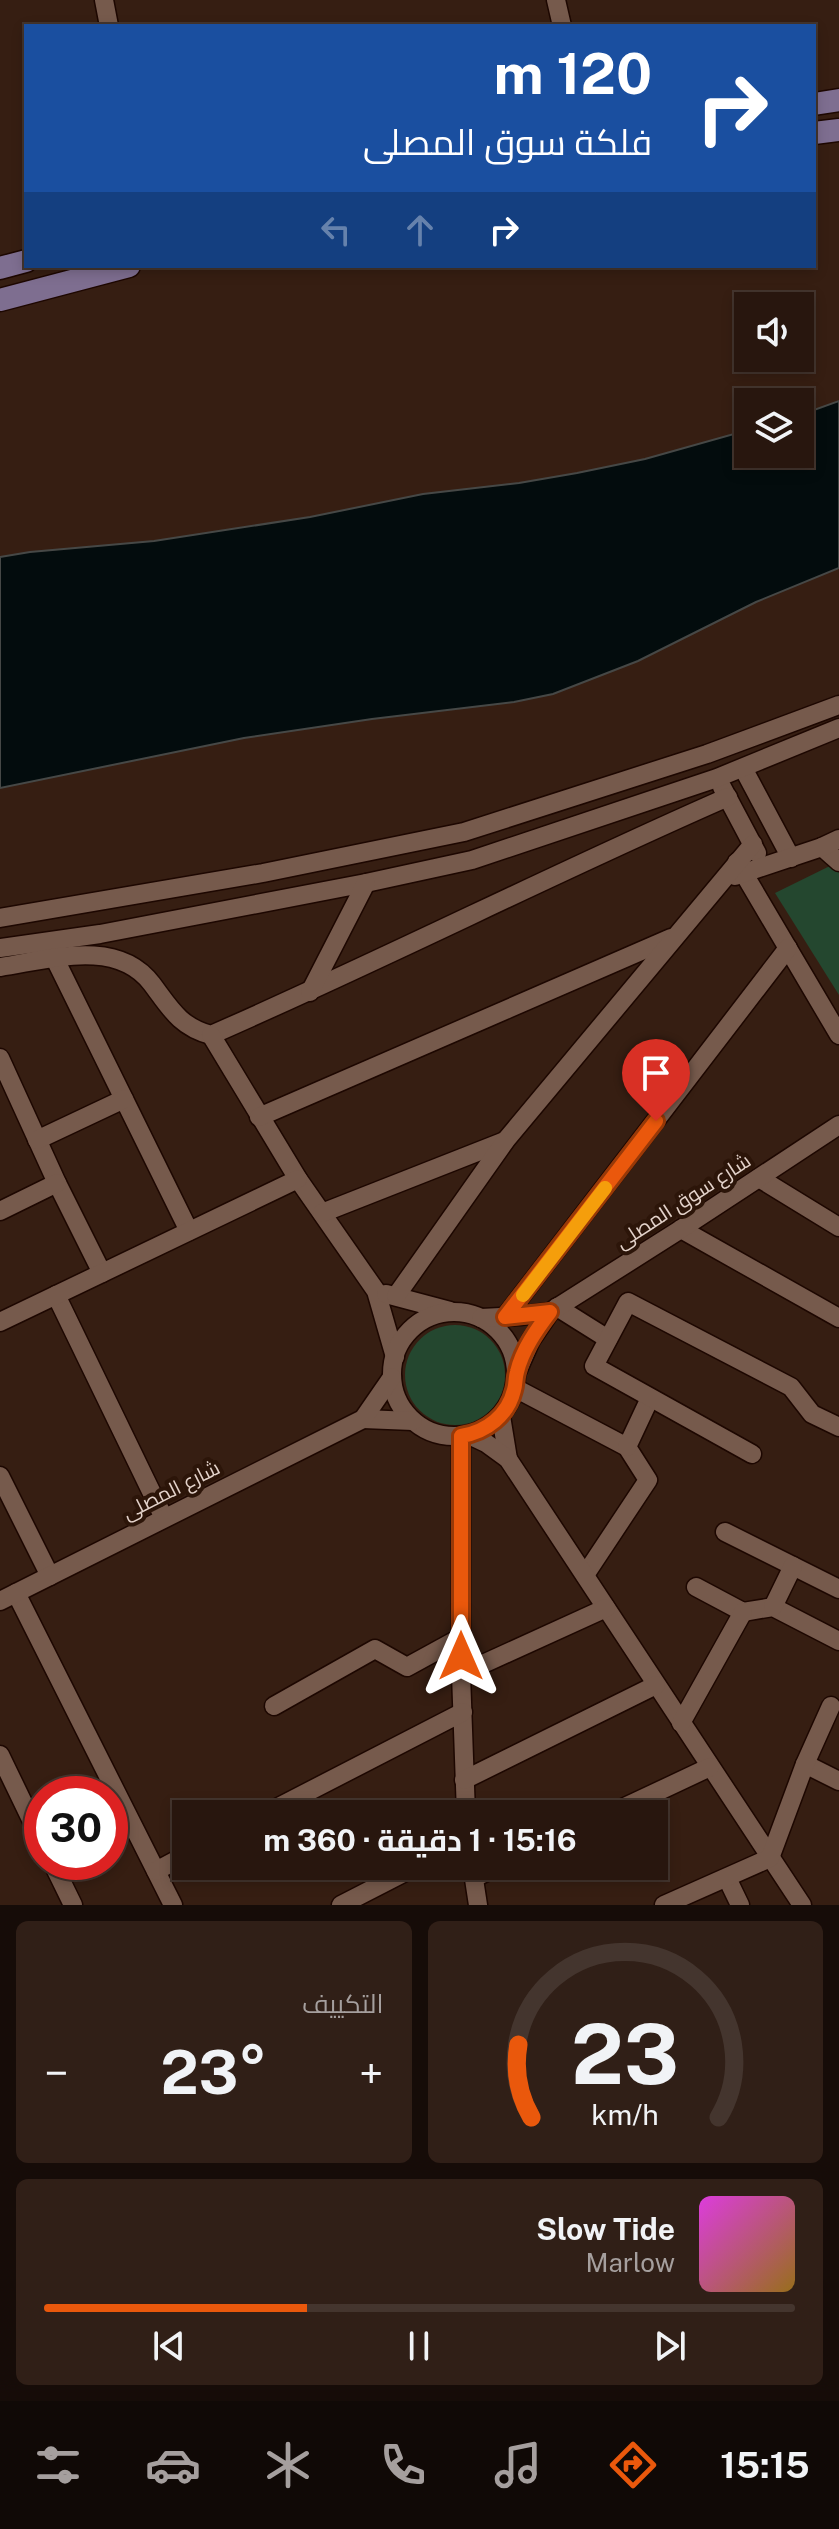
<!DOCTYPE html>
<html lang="ar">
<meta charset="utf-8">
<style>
body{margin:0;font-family:"Public Sans",Cairo,sans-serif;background:#301f17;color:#f1f3f6;direction:rtl;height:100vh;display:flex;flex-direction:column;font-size:30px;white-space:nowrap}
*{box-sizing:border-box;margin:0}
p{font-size:26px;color:#a59f9e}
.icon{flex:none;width:44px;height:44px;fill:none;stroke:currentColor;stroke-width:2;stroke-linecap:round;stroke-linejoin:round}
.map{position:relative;height:1905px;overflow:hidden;direction:ltr}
.panel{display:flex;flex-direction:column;gap:16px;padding:16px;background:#160c08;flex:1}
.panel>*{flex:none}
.top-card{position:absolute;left:24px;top:24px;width:792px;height:244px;border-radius:0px;box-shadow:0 4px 12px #0003,0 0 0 2px #44352e;direction:rtl;background:#1a4fa0;color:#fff;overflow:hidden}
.buttons{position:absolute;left:734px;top:292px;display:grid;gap:16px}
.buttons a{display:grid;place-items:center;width:80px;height:80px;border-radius:0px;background:#28160e;box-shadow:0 4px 12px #0003,0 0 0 2px #44352e;font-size:40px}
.speed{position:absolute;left:24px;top:1776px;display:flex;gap:16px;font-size:40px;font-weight:700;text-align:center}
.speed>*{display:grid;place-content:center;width:104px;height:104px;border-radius:50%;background:#28160e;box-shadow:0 4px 12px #0003,0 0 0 2px #44352e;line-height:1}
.speed .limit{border:12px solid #d22;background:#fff;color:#111}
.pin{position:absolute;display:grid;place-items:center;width:68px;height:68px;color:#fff;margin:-82px -34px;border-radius:50% 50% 50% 0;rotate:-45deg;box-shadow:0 0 8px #0007}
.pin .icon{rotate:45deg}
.me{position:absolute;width:88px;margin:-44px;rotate:0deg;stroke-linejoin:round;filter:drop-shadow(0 0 6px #0008)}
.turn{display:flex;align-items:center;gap:28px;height:168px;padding:0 32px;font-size:36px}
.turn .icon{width:104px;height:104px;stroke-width:2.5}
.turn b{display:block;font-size:56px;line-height:68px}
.lanes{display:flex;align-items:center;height:76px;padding:0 32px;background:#0003;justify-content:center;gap:40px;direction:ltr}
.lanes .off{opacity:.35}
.big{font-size:60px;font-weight:700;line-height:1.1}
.panel .tile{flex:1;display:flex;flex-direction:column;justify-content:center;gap:12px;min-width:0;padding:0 28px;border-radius:12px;background:#301f17}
.panel .dial{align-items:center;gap:0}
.dial svg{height:208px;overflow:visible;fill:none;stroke:#44352e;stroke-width:7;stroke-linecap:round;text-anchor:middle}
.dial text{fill:#f1f3f6;stroke:none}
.song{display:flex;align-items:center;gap:24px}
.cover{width:96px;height:96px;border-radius:12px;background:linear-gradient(135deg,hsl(300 70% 55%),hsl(40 70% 35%))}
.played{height:8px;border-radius:4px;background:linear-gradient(90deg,#ea580c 35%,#44352e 35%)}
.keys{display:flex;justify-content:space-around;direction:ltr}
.heat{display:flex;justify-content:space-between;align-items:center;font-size:44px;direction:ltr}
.panel .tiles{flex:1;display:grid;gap:16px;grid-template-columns:1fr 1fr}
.tile:last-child{grid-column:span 2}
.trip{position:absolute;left:172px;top:1800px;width:496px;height:80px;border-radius:0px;background:#28160e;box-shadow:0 4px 12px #0003,0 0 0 2px #44352e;font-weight:700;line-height:80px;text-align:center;direction:rtl}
.dock{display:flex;height:128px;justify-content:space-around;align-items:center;background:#100906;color:#a59f9e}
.dock .icon{width:56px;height:56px}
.dock .on{color:#ea580c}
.dock b{font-size:36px;color:#f1f3f6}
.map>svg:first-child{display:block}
.green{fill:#24472f}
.water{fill:#030c0d;stroke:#464846;stroke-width:2}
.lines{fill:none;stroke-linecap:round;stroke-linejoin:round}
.minor-casing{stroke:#1d0701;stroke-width:21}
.major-casing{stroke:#1d0701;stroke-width:25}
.minor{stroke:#765a4c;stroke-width:18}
.major{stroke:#7e6e90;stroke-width:22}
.route-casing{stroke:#983908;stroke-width:20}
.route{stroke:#ea580c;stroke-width:14}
.slow{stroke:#f59e0b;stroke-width:14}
.labels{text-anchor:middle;stroke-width:8;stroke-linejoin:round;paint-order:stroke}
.street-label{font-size:20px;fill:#e4d3cb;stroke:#2c1509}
</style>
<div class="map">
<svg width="839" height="1905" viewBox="0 0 839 1905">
<rect width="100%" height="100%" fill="#361e12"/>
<g class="green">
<polygon points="838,862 839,862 839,995 775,893"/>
<circle cx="455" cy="1375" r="50"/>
</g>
<polygon class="water" points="839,401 839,568 756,602 638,661 553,694 514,702 372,719 244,738 0,788 0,557 30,552 154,541 310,517 423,494 519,483 577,473 645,459 748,430 748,454 800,454 800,415"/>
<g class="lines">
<g class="minor-casing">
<g id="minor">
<polyline points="104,0 109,26"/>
<polyline points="556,0 562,26"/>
<polyline points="743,768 791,858"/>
<polyline points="722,787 757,853"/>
<polyline points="822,847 839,862"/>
<polyline points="737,862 839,1035"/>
<polyline points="735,876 822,847 839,839"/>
<polyline points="0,918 263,873 464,832 707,754 839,705"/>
<polyline points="0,948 100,934 366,883 472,860 717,778 839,728"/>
<polyline points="55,959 189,1231"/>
<path d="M0 967C48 960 117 937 152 984 170 1008 180 1027 211 1035 385 959 554 873 728 797"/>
<polyline points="310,992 366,883"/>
<polyline points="211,1035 298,1179 376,1291 395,1357"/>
<polyline points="0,1058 57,1183 102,1273"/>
<polyline points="259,1117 671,938"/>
<polyline points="37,1140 124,1099"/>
<polyline points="759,1178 839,1227"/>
<polyline points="0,1211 57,1183"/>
<polyline points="322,1213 505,1141"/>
<polyline points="681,1229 839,1318"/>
<polyline points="386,1294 450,1311"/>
<polyline points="56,1295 164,1518"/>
<polyline points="396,1296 506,1140 753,844"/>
<polyline points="557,1307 608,1339"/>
<circle cx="454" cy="1374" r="62"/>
<polyline points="505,1317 788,948"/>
<polyline points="481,1318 520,1316 550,1312 681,1229 839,1125"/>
<polyline points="0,1322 298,1179"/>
<polyline points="517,1372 531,1340 550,1312"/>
<polyline points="515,1388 627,1447 648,1480 585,1575"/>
<polyline points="501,1416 508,1459"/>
<polyline points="363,1419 413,1421"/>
<polyline points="469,1435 486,1443 508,1459 802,1905"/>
<polyline points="461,1436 461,1674 466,1814"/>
<polyline points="627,1447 650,1398"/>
<polyline points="752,1454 594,1366 628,1302 791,1387 812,1414 839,1427"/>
<polyline points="0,1476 50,1576"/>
<polyline points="725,1532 839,1589"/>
<polyline points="696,1587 743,1612 773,1607 839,1641"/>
<polyline points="16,1593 173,1905"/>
<polyline points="0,1601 363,1419 392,1377"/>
<polyline points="773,1607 793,1566"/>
<polyline points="461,1674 606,1608"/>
<polyline points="274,1706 375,1649 407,1667 460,1638"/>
<polyline points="681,1723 743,1612"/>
<polyline points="0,1755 42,1842"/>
<polyline points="805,1764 839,1781"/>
<polyline points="464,1780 656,1685"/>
<polyline points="265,1814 463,1712"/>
<polyline points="610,1814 710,1767"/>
<polyline points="52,1862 73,1905"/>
<polyline points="472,1866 478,1905"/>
<polyline points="156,1871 186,1855"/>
<polyline points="474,1878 499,1866"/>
<polyline points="727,1878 740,1905"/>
<polyline points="341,1905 417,1866"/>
<polyline points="664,1905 770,1858 805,1764 831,1706"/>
</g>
</g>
<g class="major-casing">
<g id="major">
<polyline points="814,104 839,100"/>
<polyline points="814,133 839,130"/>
<polyline points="0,268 26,261"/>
<polyline points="0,300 129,266"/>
</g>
</g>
<use href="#minor" class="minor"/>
<use href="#major" class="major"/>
</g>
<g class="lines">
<g class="route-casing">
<path id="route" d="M461 1656V1436C487 1432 508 1415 514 1390 516 1384 515 1378 517 1372 522 1350 537 1329 550 1312L505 1317 656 1121"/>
</g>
<use href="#route" class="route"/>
<polyline class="slow" points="523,1295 605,1188"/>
</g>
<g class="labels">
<g class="street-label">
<text transform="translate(683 1201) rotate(-33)" y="7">شارع سوق المصلى</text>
<text transform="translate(171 1490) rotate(-27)" y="7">شارع المصلى</text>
</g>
</g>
</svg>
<div class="buttons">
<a><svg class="icon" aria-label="sound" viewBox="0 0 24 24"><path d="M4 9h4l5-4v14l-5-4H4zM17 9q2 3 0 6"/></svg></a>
<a><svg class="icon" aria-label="layers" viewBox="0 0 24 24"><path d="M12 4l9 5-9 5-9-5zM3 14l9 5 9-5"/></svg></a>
</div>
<div class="speed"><div class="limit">30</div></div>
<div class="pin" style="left:656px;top:1121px;background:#d93025"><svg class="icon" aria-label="arrive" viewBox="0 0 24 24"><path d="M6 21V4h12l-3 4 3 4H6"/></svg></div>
<svg class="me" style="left:461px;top:1656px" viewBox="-20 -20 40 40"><path d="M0-17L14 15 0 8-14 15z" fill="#ea580c" stroke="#fff" stroke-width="4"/></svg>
<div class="trip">15:16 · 1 دقيقة · 360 m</div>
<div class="top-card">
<div class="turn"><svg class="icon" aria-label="right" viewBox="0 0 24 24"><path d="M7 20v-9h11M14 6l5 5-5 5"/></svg><div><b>120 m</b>فلكة سوق المصلى</div></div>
<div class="lanes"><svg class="icon off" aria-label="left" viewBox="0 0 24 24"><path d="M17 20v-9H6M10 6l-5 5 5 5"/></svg><svg class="icon off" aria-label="ahead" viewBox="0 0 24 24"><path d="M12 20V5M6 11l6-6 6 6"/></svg><svg class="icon" aria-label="right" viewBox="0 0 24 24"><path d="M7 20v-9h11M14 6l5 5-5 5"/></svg></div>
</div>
</div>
<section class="panel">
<div class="tiles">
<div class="tile dial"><svg viewBox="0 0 100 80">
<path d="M14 69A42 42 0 1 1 86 69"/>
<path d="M14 69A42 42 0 0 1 9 41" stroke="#ea580c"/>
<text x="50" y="56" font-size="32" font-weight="700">23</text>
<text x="50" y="72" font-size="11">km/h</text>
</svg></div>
<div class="tile"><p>التكييف</p>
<div class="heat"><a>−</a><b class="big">23°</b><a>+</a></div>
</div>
<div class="tile">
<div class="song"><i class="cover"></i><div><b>Slow Tide</b><p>Marlow</p></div></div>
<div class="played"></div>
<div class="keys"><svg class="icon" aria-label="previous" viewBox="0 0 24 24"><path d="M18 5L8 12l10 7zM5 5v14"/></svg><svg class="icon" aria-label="pause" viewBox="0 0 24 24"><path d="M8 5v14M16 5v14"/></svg><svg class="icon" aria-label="next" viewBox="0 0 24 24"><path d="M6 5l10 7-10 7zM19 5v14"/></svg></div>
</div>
</div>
</section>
<nav class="dock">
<b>15:15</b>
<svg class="icon on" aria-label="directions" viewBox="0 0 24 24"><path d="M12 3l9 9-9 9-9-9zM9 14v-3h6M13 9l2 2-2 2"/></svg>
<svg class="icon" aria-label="music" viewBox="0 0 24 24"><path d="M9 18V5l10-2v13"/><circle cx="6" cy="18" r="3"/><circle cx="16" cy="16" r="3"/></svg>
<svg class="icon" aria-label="phone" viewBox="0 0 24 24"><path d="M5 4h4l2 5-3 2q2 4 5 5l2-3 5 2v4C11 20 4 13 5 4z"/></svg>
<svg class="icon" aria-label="climate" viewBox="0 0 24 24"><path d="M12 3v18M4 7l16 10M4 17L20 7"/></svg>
<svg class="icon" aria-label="car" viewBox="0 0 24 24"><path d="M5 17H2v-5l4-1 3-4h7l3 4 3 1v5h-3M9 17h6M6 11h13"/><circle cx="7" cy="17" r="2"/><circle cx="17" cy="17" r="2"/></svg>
<svg class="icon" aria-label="filters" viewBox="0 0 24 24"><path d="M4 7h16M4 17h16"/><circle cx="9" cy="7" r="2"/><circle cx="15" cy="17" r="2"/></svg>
</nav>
